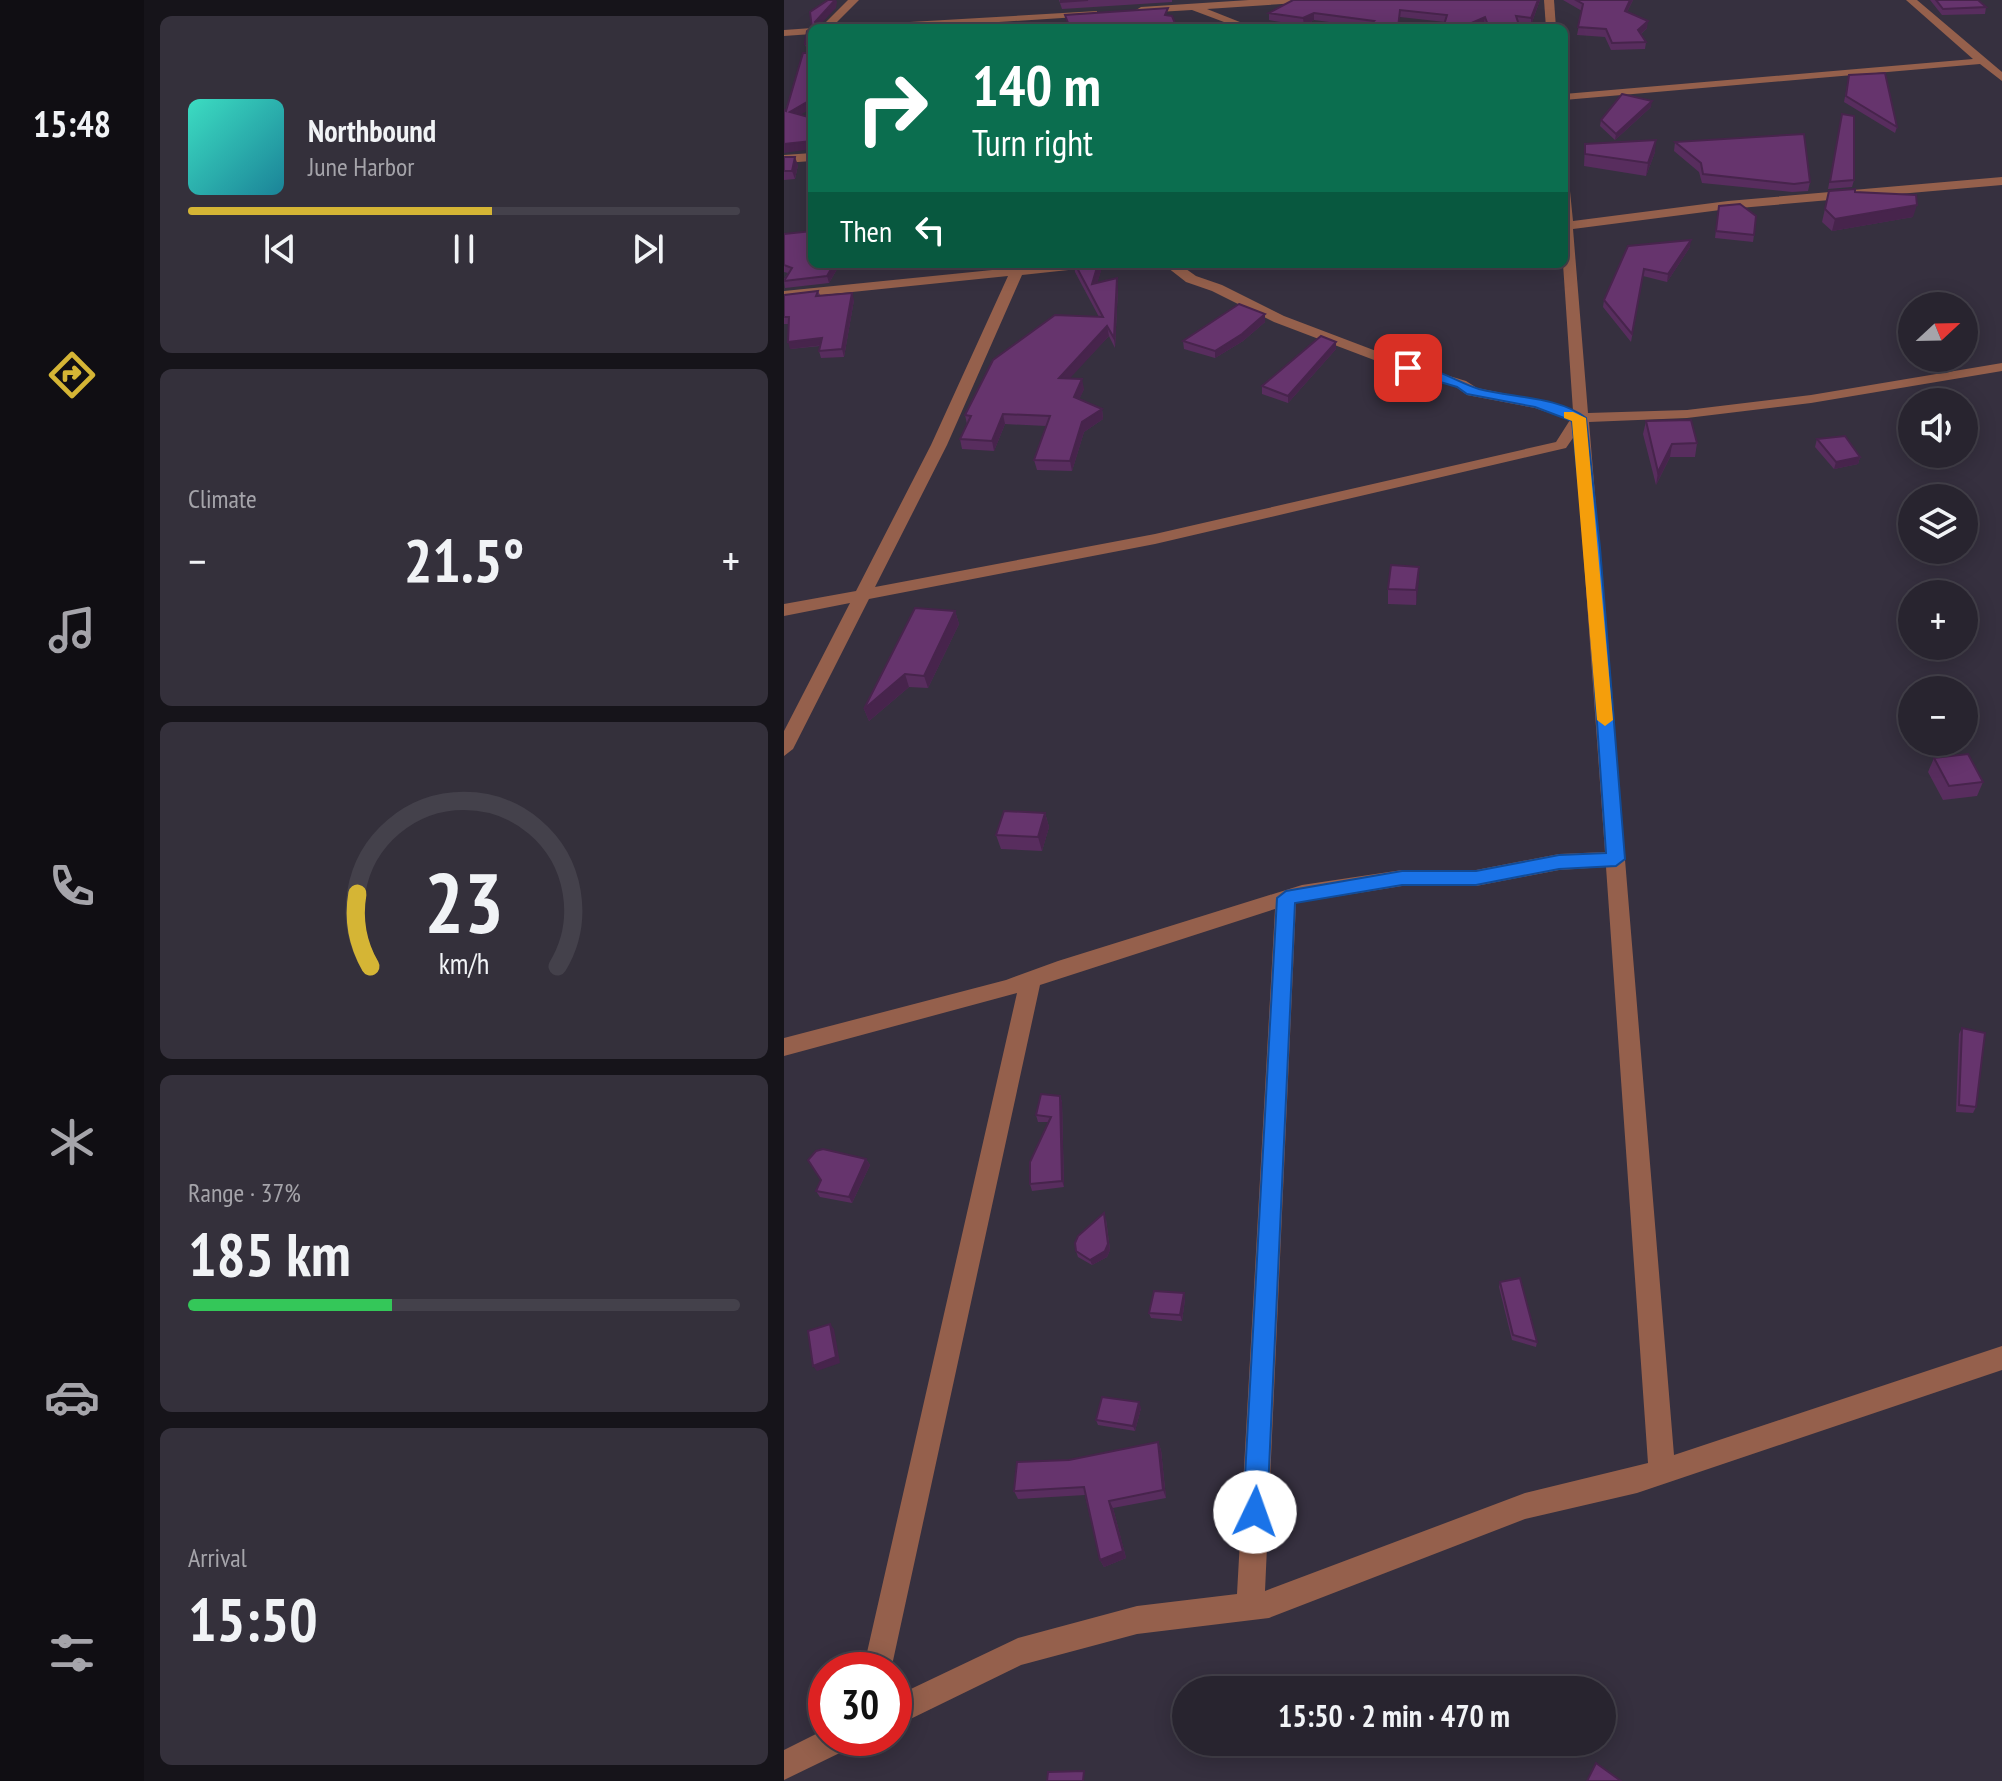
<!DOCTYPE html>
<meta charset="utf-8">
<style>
body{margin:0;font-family:"PT Sans Narrow",sans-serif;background:#34303b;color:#f1f3f6;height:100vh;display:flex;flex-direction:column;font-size:30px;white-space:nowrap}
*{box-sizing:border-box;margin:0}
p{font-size:26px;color:#a5a4aa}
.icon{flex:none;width:44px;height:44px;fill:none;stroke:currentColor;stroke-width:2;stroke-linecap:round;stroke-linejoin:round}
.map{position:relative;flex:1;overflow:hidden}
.details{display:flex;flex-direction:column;gap:16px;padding:16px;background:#16141a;width:640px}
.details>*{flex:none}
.banner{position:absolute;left:24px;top:24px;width:760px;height:244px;border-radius:12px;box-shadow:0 4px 20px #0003,0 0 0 2px #44414b;background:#0b6e4f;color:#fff;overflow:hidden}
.needle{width:52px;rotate:68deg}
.controls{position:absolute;left:1114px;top:292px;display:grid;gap:16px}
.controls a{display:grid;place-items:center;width:80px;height:80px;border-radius:50%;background:#28242f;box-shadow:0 4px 20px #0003,0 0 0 2px #44414b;font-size:40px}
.speed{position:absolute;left:24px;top:1652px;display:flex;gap:16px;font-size:40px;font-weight:700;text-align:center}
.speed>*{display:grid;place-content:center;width:104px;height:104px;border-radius:50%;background:#28242f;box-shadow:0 4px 20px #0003,0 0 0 2px #44414b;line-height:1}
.speed .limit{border:12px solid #d22;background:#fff;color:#111}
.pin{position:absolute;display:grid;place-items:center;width:68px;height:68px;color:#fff;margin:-34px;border-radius:16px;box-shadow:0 4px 12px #0006}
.me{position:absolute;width:88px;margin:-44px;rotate:3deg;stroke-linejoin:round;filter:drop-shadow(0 0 6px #0008)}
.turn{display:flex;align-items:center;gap:28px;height:168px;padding:0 32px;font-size:36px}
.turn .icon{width:104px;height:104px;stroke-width:2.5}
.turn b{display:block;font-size:56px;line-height:68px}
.then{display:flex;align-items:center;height:76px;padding:0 32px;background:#0003;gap:16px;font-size:30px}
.big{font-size:60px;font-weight:700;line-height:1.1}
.details .card{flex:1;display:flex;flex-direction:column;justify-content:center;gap:12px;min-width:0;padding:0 28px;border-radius:12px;background:#34303b}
.details .dial{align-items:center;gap:0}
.dial svg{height:208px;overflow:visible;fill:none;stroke:#44414b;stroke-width:7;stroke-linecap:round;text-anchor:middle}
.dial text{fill:#f1f3f6;stroke:none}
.song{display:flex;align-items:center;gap:24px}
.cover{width:96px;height:96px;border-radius:12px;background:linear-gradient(135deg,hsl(170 70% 55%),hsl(190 70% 35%))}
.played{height:8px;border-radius:4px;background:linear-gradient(90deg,#d5b535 55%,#44414b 55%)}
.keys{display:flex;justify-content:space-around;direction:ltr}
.heat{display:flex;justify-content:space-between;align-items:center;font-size:44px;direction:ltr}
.charge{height:12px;border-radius:6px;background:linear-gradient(90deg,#34c759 37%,#44414b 0)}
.trip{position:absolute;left:388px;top:1676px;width:444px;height:80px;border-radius:40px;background:#28242f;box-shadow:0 4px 20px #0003,0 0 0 2px #44414b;font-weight:700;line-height:80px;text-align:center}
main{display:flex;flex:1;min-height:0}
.tab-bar{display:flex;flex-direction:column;width:144px;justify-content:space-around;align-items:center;background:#100e13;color:#a5a4aa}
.tab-bar .icon{width:56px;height:56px}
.tab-bar .current{color:#d5b535}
.tab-bar b{font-size:36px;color:#f1f3f6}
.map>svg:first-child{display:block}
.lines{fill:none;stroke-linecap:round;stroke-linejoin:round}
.minor{fill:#95604c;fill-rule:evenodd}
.wall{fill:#582d5e}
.shaded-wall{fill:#47244c}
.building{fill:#66346d;stroke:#47244c;stroke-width:2}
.route{fill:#1a73e8;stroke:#114b97;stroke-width:2}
.slow{fill:#f59e0b}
</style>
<main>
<nav class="tab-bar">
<b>15:48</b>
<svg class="icon current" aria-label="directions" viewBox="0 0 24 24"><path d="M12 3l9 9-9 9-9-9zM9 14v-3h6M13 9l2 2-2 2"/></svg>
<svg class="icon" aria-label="music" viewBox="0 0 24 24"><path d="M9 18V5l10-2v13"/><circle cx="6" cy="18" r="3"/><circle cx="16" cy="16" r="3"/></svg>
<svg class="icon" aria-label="phone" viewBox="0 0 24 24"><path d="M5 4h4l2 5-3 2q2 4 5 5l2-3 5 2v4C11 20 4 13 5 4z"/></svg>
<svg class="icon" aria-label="climate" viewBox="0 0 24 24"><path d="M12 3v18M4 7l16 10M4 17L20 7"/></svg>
<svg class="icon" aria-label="car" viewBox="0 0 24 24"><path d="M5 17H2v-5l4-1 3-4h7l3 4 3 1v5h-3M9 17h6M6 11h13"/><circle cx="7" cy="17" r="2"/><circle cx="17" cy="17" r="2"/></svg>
<svg class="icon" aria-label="filters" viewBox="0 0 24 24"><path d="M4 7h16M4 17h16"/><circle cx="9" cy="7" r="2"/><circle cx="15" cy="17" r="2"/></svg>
</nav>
<section class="details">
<div class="card">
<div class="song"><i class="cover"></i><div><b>Northbound</b><p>June Harbor</p></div></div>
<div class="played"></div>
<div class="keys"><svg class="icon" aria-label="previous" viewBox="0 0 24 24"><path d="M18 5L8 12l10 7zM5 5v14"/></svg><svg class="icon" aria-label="pause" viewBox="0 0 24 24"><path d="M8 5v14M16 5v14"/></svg><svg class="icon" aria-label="next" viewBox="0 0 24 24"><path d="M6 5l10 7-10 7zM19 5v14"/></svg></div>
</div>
<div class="card"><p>Climate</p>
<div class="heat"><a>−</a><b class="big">21.5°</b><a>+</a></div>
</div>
<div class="card dial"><svg viewBox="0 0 100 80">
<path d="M14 69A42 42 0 1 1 86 69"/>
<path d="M14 69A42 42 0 0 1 9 41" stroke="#d5b535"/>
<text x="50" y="56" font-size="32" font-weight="700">23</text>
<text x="50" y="72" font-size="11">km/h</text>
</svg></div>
<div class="card"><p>Range · 37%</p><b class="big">185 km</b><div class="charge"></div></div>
<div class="card"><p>Arrival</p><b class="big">15:50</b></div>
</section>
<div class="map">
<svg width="1218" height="1781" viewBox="0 0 1218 1781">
<rect width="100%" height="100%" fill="#36303f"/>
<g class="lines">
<g class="minor">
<polygon points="64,0 75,0 47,28 36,28"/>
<polygon points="465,0 518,0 513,3 423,9 471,28 456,28 408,10 357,13 352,10 357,7"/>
<polygon points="760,0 770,0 772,28 762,28"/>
<polygon points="1122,0 1133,0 1218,72 1218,81 1196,64 780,100 780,94 1189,59"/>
<polygon points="313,11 313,15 309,16 123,28 69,28 74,25"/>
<polygon points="28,28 28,34 0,36 0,30"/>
<polygon points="28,153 28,161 0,163 0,155"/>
<path d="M1218 177V185L944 209 789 229 804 413 903 410 1027 395 1218 363V371L1027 403 903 418 805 422 890 1455 1218 1346V1370L853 1493 741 1519 485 1618 353 1634 237 1665 110 1727V1697L234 1638 353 1606 453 1594 491 909 256 985 107 1670H79L233 993 0 1056V1038L222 980 274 961 518 885 618 870H692L775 854 821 852 791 435 782 448 371 544 85 599 9 749 0 756V731L66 603 0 616V604L72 591 147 445 224 276 0 299V291L228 268 229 264H310L303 268 238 275 163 445 91 587 371 534 772 442 786 420 751 408 683 395 672 387 619 371 490 322 428 291 402 282 379 264H395L412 276 438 285 500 316 629 365 682 381 693 388 754 400 789 411 779 264 780 187 786 191 789 221 944 201ZM822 867 864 1463 741 1493 481 1591 512 903 618 886H692L775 870Z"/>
<polygon points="42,1729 42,1738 71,1738 66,1748 0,1780 0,1750"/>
</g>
</g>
<g class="wall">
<polygon points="275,0 388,0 388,2 278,9"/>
<polygon points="756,0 747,25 734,24 736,28 702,28 700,24 692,28 659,28 661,22 616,17 583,27 530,20 520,26 485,20 485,13"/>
<polygon points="779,0 849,0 843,12 863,28 857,34 862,42 861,49 827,50 821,37 793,35 798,11"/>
<polygon points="1146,0 1194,0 1202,7 1201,14 1158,15"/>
<polygon points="28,28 28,51 23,50 21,44"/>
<polygon points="1065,75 1113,127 1111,133 1060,102"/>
<polygon points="867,107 831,140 816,126 817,120"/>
<polygon points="1058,114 1070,180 1068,187 1044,189"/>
<polygon points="891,142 1026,182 1024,191 1008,192 918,183 915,172 890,151"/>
<polygon points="801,144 871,152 862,176 800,166"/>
<polygon points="0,157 14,165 11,179 0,180"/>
<polygon points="1045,191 1129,217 1048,231 1038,222"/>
<polygon points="934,213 970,235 969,242 931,238"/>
<polygon points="0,236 56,264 45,283 1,288 0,279 4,273 0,272"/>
<polygon points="844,246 906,247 883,282 859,276 847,342 819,307 820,300"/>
<polygon points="290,264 319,264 313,283 334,288 331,348 325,336 285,378 300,389 295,399 318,409 319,419 300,432 288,471 253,470 250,460 262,426 221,424 210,451 178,449 176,439 183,424 181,415 315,317 291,272"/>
<polygon points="34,291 36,295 70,300 60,357 37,358 35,351 36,346 6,349 5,324 0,324 0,295"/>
<polygon points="481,314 481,322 459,341 431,358 400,349 399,341"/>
<polygon points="552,342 552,349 504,403 478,394 478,386"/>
<polygon points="862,421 913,443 911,457 886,457 872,485 859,434"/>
<polygon points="1033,439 1076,457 1074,464 1050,469 1031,447"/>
<polygon points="635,567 632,605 604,604 604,589"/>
<polygon points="171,611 175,624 144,688 125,687 85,721 80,709"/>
<polygon points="1150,758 1199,782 1193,796 1159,800 1144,772"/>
<polygon points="261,813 265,827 258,851 217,849 212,835"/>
<polygon points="1178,1028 1192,1107 1189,1113 1172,1112 1175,1034"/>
<polygon points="276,1096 278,1102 280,1187 248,1191 246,1184 264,1122 254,1122 252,1115"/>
<polygon points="82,1159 86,1165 68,1203 36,1197 32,1191"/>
<polygon points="322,1219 326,1250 323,1257 308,1265 294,1257 292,1251"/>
<polygon points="716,1282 753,1342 752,1347 728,1340 715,1287"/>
<polygon points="401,1299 398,1321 367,1318 365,1313"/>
<polygon points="357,1408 351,1431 314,1425 312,1420"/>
<polygon points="374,1442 377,1450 382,1498 329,1508 342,1558 320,1567 316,1560 301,1495 234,1499 230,1491 285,1460"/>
</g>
<g class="shaded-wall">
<polygon points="51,0 52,0 53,2 52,8 33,28 31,22"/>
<polygon points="754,0 756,0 747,25 747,18"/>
<polygon points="846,0 849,0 840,18 841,11"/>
<polygon points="530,13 530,20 520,26 519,18"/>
<polygon points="701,17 700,24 692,28 676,28"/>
<polygon points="864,21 863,28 853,37 854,30"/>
<polygon points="28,99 28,108 8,120 6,112"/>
<polygon points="868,101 867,107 831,140 832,134"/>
<polygon points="872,140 871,152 862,176 864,163"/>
<polygon points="28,141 28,149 0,153 0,144"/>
<polygon points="11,157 14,165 11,179 8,171"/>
<polygon points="785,165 784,172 780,173 780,166"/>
<polygon points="1133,205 1129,217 1048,231 1051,219"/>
<polygon points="907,240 906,247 883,282 884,274"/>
<polygon points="50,264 56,264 45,283 43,276"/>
<polygon points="314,264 319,264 310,294 308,284"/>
<polygon points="333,278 334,288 331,348 330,338"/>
<polygon points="68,293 70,300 60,357 58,349"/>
<polygon points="481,314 481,322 459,341 431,358 431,351"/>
<polygon points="323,326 325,336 277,388 275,378"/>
<polygon points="38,338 40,345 6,349 4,342"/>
<polygon points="552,342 552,349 504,403 504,396"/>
<polygon points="298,379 300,389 292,407 290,397"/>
<polygon points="318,409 319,419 300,432 288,471 286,461 298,422"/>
<polygon points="219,414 221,424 210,451 208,441"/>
<polygon points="888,444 886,457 872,485 874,472"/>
<polygon points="1076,457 1074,464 1050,469 1052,462"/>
<polygon points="635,567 635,581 632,605 632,590"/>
<polygon points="171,611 175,624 144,688 140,676"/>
<polygon points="121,674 125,687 85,721 80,709"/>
<polygon points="261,813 265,827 258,851 254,837"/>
<polygon points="276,1096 278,1102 280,1187 278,1181"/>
<polygon points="82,1159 86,1165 68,1203 65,1197"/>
<polygon points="320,1213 326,1250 323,1257 308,1265 306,1260"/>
<polygon points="400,1293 401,1299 398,1321 396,1315"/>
<polygon points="46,1324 50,1329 56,1363 33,1371 29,1366"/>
<polygon points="355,1402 357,1408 351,1431 349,1426"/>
<polygon points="374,1442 377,1450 382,1498 379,1490"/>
<polygon points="325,1501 329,1508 342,1558 320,1567 316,1560"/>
</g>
<g class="building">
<polygon points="44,0 51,0 31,22 34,25 47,24 46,28 28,28 26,12"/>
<polygon points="277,0 304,0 277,2"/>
<polygon points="509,0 754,0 747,18 732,16 736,28 705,28 701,17 676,28 659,28 663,15 616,10 614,28 582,28 590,21 530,13 519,18 485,13"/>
<polygon points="792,0 846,0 841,11 864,21 854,30 862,42 828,43 822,29 794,27 799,4"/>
<polygon points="1152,0 1194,0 1202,7 1159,9"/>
<polygon points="384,8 381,15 388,16 393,28 286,28 281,15"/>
<polygon points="28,28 28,45 21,44 23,31"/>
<polygon points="19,53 28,53 28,99 6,112 28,118 28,141 0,144 0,110 2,111"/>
<polygon points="1101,73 1113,127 1062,96 1065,75"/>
<polygon points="838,94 868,101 832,134 817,120"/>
<polygon points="1058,114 1070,116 1070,180 1046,182"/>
<polygon points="1020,134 1026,182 1010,184 919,174 917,163 891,142"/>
<polygon points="872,140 864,163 801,154 801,144"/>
<polygon points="0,157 11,157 8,171 0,171"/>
<polygon points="1071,189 1071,192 1132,195 1133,205 1051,219 1041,209 1045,191"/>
<polygon points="956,204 972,216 970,235 932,231 935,206"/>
<polygon points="28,231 28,264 50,264 43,276 0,281 8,268 0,265 0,234"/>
<polygon points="907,240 884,274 860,269 848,334 820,300 844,246"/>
<polygon points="291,264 314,264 308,284 333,278 330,338 323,326 275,378 298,379 290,397 318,409 298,422 286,461 250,460 266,416 219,414 208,441 176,439 187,416 181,415 209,360 271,315 319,317"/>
<polygon points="34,291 32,296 68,293 58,349 35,351 38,338 4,342 5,317 0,317 0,295"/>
<polygon points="455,304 481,314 458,334 431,351 399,341"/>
<polygon points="537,336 552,342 504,396 478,386"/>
<polygon points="907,420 913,443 888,444 874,472 862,421"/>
<polygon points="1061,436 1076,457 1052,462 1033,439"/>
<polygon points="607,565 635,567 632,590 604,589"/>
<polygon points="131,608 171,611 140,676 121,674 80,709"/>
<polygon points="1184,754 1199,782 1165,786 1150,758"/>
<polygon points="220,811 261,813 254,837 212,835"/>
<polygon points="1178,1028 1201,1033 1192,1107 1175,1105"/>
<polygon points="257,1094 276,1096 278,1181 246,1184 246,1162 267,1117 252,1115"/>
<polygon points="39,1149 82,1159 65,1197 32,1191 37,1180 24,1160 32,1151"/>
<polygon points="320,1213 324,1244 321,1251 306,1260 292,1251 291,1243 294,1236"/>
<polygon points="736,1278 753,1342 729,1335 716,1282"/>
<polygon points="370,1291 400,1293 396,1315 365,1313"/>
<polygon points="46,1324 52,1357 29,1366 24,1331"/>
<polygon points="318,1397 355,1402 349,1426 312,1420"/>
<polygon points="374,1442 379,1490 325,1501 339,1551 316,1560 300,1487 230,1491 233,1462 285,1460"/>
<polygon points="812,1763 837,1781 803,1781"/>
<polygon points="300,1771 299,1781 263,1781 264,1772"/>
</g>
<path class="route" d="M619 365C644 362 672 382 695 389 728 398 774 396 802 418L816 548 841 859 832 866 775 869 692 885H618L511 903 483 1512 480 1521 471 1525 463 1521 459 1512 493 898 502 891 618 871H692L775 855 822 853 801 548 788 421 751 407 683 394 673 387 619 371Z"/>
<polygon class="slow" points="780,412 789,412 802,418 829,720 821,726 813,720 788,421 780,418"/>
</svg>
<div class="controls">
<a><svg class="needle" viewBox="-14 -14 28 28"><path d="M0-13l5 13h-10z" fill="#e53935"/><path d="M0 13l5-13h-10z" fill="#a5a4aa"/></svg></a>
<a><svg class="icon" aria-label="sound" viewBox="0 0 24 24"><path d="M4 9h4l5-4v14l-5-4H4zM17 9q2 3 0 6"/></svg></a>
<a><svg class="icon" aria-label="layers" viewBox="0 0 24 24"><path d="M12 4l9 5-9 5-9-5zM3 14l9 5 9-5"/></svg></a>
<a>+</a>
<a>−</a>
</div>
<div class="speed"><div class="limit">30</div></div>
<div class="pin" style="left:624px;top:368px;background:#d93025"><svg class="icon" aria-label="arrive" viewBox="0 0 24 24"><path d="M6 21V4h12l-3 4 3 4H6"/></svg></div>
<svg class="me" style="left:471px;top:1512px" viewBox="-20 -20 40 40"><circle r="19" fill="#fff"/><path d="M0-13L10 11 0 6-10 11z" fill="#1a73e8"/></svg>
<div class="trip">15:50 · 2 min · 470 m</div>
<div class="banner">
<div class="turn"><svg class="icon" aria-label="right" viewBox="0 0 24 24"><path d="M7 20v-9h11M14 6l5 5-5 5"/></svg><div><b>140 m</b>Turn right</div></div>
<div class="then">Then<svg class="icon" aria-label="left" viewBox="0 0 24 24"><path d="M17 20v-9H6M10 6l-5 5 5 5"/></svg></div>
</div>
</div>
</main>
